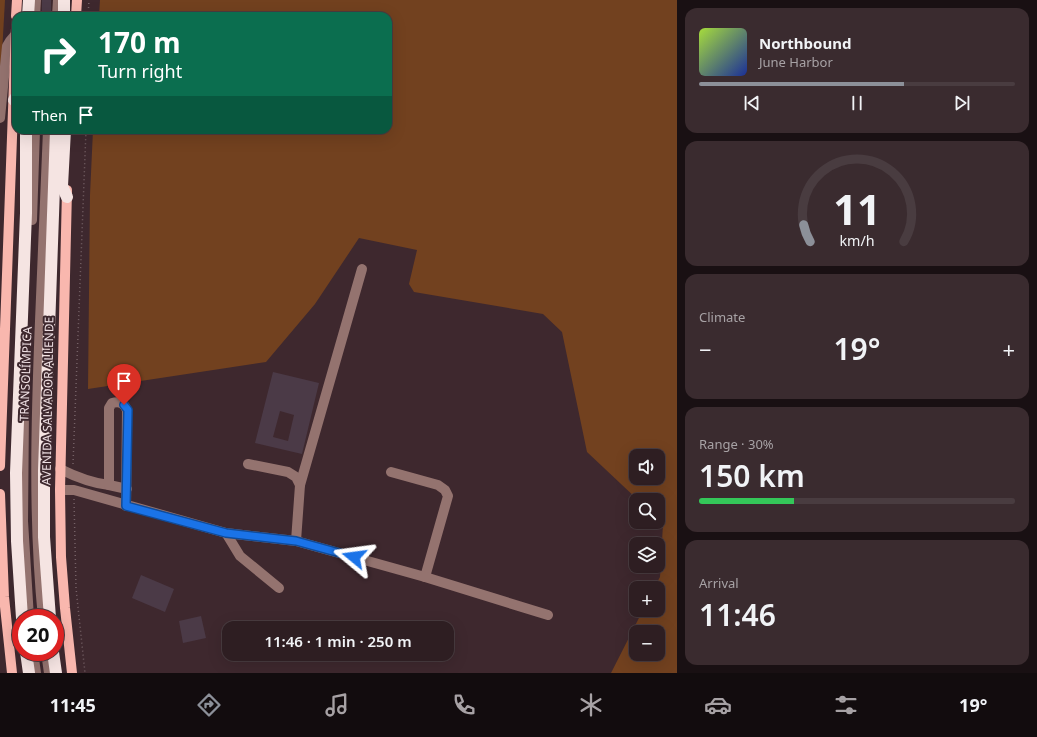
<!DOCTYPE html>
<meta charset="utf-8">
<style>
body{margin:0;font-family:"Noto Sans",sans-serif;background:#3a2b2f;color:#f1f3f6;height:100vh;display:flex;flex-direction:column;font-size:15px;white-space:nowrap}
*{box-sizing:border-box;margin:0}
p{font-size:13px;color:#a7a2a5}
.icon{flex:none;width:22px;height:22px;fill:none;stroke:currentColor;stroke-width:2;stroke-linecap:round;stroke-linejoin:round}
.map{position:relative;flex:1;overflow:hidden}
.side{display:flex;flex-direction:column;gap:8px;padding:8px;background:#191013;width:360px}
.side>*{flex:none}
.guide{position:absolute;left:12px;top:12px;width:380px;height:122px;border-radius:12px;box-shadow:0 4px 16px #0002,0 0 0 1px #493c40;background:#0b6e4f;color:#fff;overflow:hidden}
.fabs{position:absolute;left:629px;top:449px;display:grid;gap:8px}
.fabs a{display:grid;place-items:center;width:36px;height:36px;border-radius:8px;background:#2e1e22;box-shadow:0 4px 16px #0002,0 0 0 1px #493c40;font-size:20px}
.speed{position:absolute;left:12px;top:609px;display:flex;gap:8px;font-size:20px;font-weight:700;text-align:center}
.speed>*{display:grid;place-content:center;width:52px;height:52px;border-radius:50%;background:#2e1e22;box-shadow:0 4px 16px #0002,0 0 0 1px #493c40;line-height:1}
.speed .limit{border:6px solid #d22;background:#fff;color:#111}
.pin{position:absolute;display:grid;place-items:center;width:34px;height:34px;color:#fff;margin:-41px -17px;border-radius:50% 50% 50% 0;rotate:-45deg;box-shadow:0 0 4px #0007}
.pin .icon{rotate:45deg}
.me{position:absolute;width:44px;margin:-22px;rotate:286deg;stroke-linejoin:round;filter:drop-shadow(0 0 3px #0008)}
.turn{display:flex;align-items:center;gap:14px;height:84px;padding:0 20px;font-size:18px}
.turn .icon{width:52px;height:52px;stroke-width:2.5}
.turn b{display:block;font-size:28px;line-height:34px}
.then{display:flex;align-items:center;height:38px;padding:0 20px;background:#0003;gap:8px;font-size:15px}
.big{font-size:30px;font-weight:600;line-height:1.1}
.side .tile{flex:1;display:flex;flex-direction:column;justify-content:center;gap:6px;min-width:0;padding:0 14px;border-radius:12px;background:#3a2b2f}
.side .dial{align-items:center;gap:0}
.dial svg{height:104px;overflow:visible;fill:none;stroke:#493c40;stroke-width:7;stroke-linecap:round;text-anchor:middle}
.dial text{fill:#f1f3f6;stroke:none}
.song{display:flex;align-items:center;gap:12px}
.cover{width:48px;height:48px;border-radius:6px;background:linear-gradient(135deg,hsl(80 70% 55%),hsl(230 70% 35%))}
.played{height:4px;border-radius:2px;background:linear-gradient(90deg,#8c9099 65%,#493c40 65%)}
.keys{display:flex;justify-content:space-around;direction:ltr}
.heat{display:flex;justify-content:space-between;align-items:center;font-size:22px;direction:ltr}
.charge{height:6px;border-radius:3px;background:linear-gradient(90deg,#34c759 30%,#493c40 0)}
.trip{position:absolute;left:222px;top:621px;width:232px;height:40px;border-radius:12px;background:#2e1e22;box-shadow:0 4px 16px #0002,0 0 0 1px #493c40;font-weight:600;line-height:40px;text-align:center}
.tabs{display:flex;height:64px;justify-content:space-around;align-items:center;background:#120c0e;color:#a7a2a5}
.tabs .icon{width:28px;height:28px}
.tabs .on{color:#8c9099}
.tabs b{font-size:18px;color:#f1f3f6}
main{display:flex;flex:1;min-height:0}
.map>svg:first-child{display:block}
.green{fill:#72411f;fill-rule:evenodd}
.building{fill:#4b3a47;fill-rule:evenodd}
.lines{fill:none;stroke-linecap:round;stroke-linejoin:round}
.path{stroke:#756166;stroke-width:1.5;stroke-dasharray:1 3;stroke-linecap:butt}
.minor{stroke:#94736f;stroke-width:10}
.major{stroke:#f9b7ae;stroke-width:10}
.highway{stroke:#f5e4e2;stroke-width:12}
.route-casing{stroke:#114b97;stroke-width:10}
.route{stroke:#1a73e8;stroke-width:7}
.labels{text-anchor:middle;stroke-width:4;stroke-linejoin:round;paint-order:stroke}
.street-label{font-size:12px;fill:#efe0e4;stroke:#3e282e}
</style>
<main>
<div class="map">
<svg width="677" height="673" viewBox="0 0 677 673">
<rect width="100%" height="100%" fill="#3e282e"/>
<g class="green">
<polygon points="0,0 5,0 0,89"/>
<path d="M100 0H677V673H611L643 610H658V588H654L660 577 663 524 658 519V500H638L587 452 562 332 543 314 414 292 409 284 417 250 359 238 315 304 266 362 88 389 90 195 93 130H388V16H99ZM636 456H658V478H636ZM636 632H658V654H636Z"/>
</g>
<g class="building">
<rect x="42" y="0" width="9" height="16"/>
<path d="M273 372 319 383 302 454 255 443ZM280 411 294 415 288 441 273 437Z"/>
<polygon points="141,575 174,589 165,612 132,598"/>
<polygon points="201,616 206,638 183,643 179,621"/>
</g>
<g class="lines">
<g class="path">
<polyline points="88,16 89,0"/>
<polyline points="73,464 86,130"/>
<polyline points="74,499 76,588 85,673"/>
</g>
<g class="minor">
<polyline points="35,16 36,0"/>
<polyline points="57,16 58,0"/>
<polyline points="0,118 7,46 10,41 16,34"/>
<polyline points="32,220 35,130"/>
<polyline points="24,410 23,521 29,618"/>
<polyline points="248,464 288,472 296,477 300,485 296,541"/>
<path d="M60 469C76 477 91 483 109 485"/>
<polyline points="391,472 438,485 445,490 448,496 425,577"/>
<polyline points="300,485 362,269"/>
<polyline points="60,490 74,490 226,533 296,541 425,577 548,615"/>
<path d="M126 506 127 410C124 403 120 401 112 403L109 408V485L127 489"/>
<polyline points="226,533 240,556 279,588"/>
<path d="M43 618C33 519 36 420 40 321 43 257 45 194 48 130"/>
<polyline points="33,652 36,673"/>
<polyline points="46,652 49,673"/>
</g>
<g class="major">
<polyline points="16,16 17,0"/>
<polyline points="76,16 77,0"/>
<polyline points="67,190 60,490 61,557 65,608 72,673"/>
<polyline points="0,466 16,28"/>
<polyline points="0,494 4,597 12,673"/>
</g>
<g class="highway">
<polyline points="28,16 29,0"/>
<polyline points="64,16 64,0"/>
<polyline points="14,100 16,97"/>
<polyline points="65,130 62,186 67,197"/>
<polyline points="22,618 17,541 16,473 26,213 26,130"/>
<polyline points="50,618 44,537 44,471 56,130"/>
<polyline points="26,652 29,673"/>
<polyline points="53,652 56,673"/>
</g>
</g>
<g class="lines">
<g class="route-casing">
<polyline id="route" points="124,405 128,410 126,506 226,533 296,541 354,557"/>
</g>
<use href="#route" class="route"/>
</g>
<g class="labels">
<g class="street-label">
<text transform="translate(26 374) rotate(-88)" y="4">TRANSOLÍMPICA</text>
<text transform="translate(48 401) rotate(-89)" y="4">AVENIDA SALVADOR ALLENDE</text>
</g>
</g>
</svg>
<div class="fabs">
<a><svg class="icon" aria-label="sound" viewBox="0 0 24 24"><path d="M4 9h4l5-4v14l-5-4H4zM17 9q2 3 0 6"/></svg></a>
<a><svg class="icon" aria-label="search" viewBox="0 0 24 24"><circle cx="10" cy="10" r="6"/><path d="M15 15l6 6"/></svg></a>
<a><svg class="icon" aria-label="layers" viewBox="0 0 24 24"><path d="M12 4l9 5-9 5-9-5zM3 14l9 5 9-5"/></svg></a>
<a>+</a>
<a>−</a>
</div>
<div class="speed"><div class="limit">20</div></div>
<div class="pin" style="left:124px;top:405px;background:#d93025"><svg class="icon" aria-label="arrive" viewBox="0 0 24 24"><path d="M6 21V4h12l-3 4 3 4H6"/></svg></div>
<svg class="me" style="left:354px;top:557px" viewBox="-20 -20 40 40"><path d="M0-17L14 15 0 8-14 15z" fill="#1a73e8" stroke="#fff" stroke-width="4"/></svg>
<div class="trip">11:46 · 1 min · 250 m</div>
<div class="guide">
<div class="turn"><svg class="icon" aria-label="right" viewBox="0 0 24 24"><path d="M7 20v-9h11M14 6l5 5-5 5"/></svg><div><b>170 m</b>Turn right</div></div>
<div class="then">Then<svg class="icon" aria-label="arrive" viewBox="0 0 24 24"><path d="M6 21V4h12l-3 4 3 4H6"/></svg></div>
</div>
</div>
<section class="side">
<div class="tile">
<div class="song"><i class="cover"></i><div><b>Northbound</b><p>June Harbor</p></div></div>
<div class="played"></div>
<div class="keys"><svg class="icon" aria-label="previous" viewBox="0 0 24 24"><path d="M18 5L8 12l10 7zM5 5v14"/></svg><svg class="icon" aria-label="pause" viewBox="0 0 24 24"><path d="M8 5v14M16 5v14"/></svg><svg class="icon" aria-label="next" viewBox="0 0 24 24"><path d="M6 5l10 7-10 7zM19 5v14"/></svg></div>
</div>
<div class="tile dial"><svg viewBox="0 0 100 80">
<path d="M14 69A42 42 0 1 1 86 69"/>
<path d="M14 69A42 42 0 0 1 9 56" stroke="#8c9099"/>
<text x="50" y="56" font-size="32" font-weight="700">11</text>
<text x="50" y="72" font-size="11">km/h</text>
</svg></div>
<div class="tile"><p>Climate</p>
<div class="heat"><a>−</a><b class="big">19°</b><a>+</a></div>
</div>
<div class="tile"><p>Range · 30%</p><b class="big">150 km</b><div class="charge"></div></div>
<div class="tile"><p>Arrival</p><b class="big">11:46</b></div>
</section>
</main>
<nav class="tabs">
<b>11:45</b>
<svg class="icon on" aria-label="directions" viewBox="0 0 24 24"><path d="M12 3l9 9-9 9-9-9zM9 14v-3h6M13 9l2 2-2 2"/></svg>
<svg class="icon" aria-label="music" viewBox="0 0 24 24"><path d="M9 18V5l10-2v13"/><circle cx="6" cy="18" r="3"/><circle cx="16" cy="16" r="3"/></svg>
<svg class="icon" aria-label="phone" viewBox="0 0 24 24"><path d="M5 4h4l2 5-3 2q2 4 5 5l2-3 5 2v4C11 20 4 13 5 4z"/></svg>
<svg class="icon" aria-label="climate" viewBox="0 0 24 24"><path d="M12 3v18M4 7l16 10M4 17L20 7"/></svg>
<svg class="icon" aria-label="car" viewBox="0 0 24 24"><path d="M5 17H2v-5l4-1 3-4h7l3 4 3 1v5h-3M9 17h6M6 11h13"/><circle cx="7" cy="17" r="2"/><circle cx="17" cy="17" r="2"/></svg>
<svg class="icon" aria-label="filters" viewBox="0 0 24 24"><path d="M4 7h16M4 17h16"/><circle cx="9" cy="7" r="2"/><circle cx="15" cy="17" r="2"/></svg>
<b>19°</b>
</nav>
